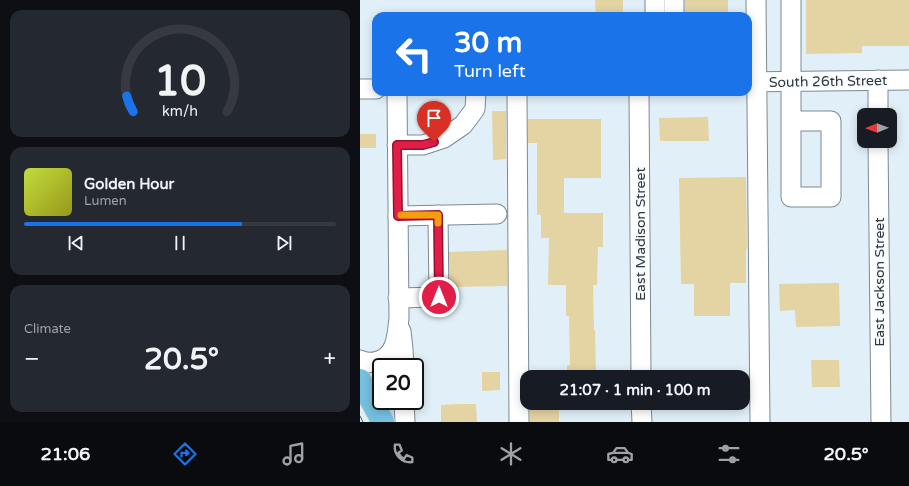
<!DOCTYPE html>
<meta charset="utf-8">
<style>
body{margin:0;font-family:"Varela Round",sans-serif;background:#242831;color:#f1f3f6;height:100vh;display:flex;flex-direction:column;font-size:15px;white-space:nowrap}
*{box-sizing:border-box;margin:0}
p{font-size:13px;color:#9ea1a6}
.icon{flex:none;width:22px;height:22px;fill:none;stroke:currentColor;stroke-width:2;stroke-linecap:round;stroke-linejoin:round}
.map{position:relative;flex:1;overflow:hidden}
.details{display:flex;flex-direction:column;gap:10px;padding:10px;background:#0d0f14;width:360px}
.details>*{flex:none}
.banner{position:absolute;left:12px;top:12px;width:380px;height:84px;border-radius:12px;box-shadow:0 2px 10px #0003;background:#1a73e8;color:#fff;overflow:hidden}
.needle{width:26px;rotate:269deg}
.controls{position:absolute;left:497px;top:108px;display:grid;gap:8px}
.controls a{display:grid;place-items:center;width:40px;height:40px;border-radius:8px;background:#171b24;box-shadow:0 2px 10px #0003;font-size:20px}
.speed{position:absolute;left:12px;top:358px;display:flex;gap:8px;font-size:20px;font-weight:700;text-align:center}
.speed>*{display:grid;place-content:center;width:52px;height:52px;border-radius:50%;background:#171b24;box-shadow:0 2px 10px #0003;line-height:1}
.speed .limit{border:2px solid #111;border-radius:6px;background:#fff;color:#111}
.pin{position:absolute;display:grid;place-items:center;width:34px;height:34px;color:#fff;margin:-41px -17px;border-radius:50% 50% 50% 0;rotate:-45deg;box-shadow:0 0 4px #0007}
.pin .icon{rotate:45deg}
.me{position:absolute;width:44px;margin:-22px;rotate:0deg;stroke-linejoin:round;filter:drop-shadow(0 0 3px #0008)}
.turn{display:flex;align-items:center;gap:14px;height:84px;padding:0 16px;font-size:18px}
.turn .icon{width:52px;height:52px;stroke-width:2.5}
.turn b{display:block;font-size:28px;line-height:34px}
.big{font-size:30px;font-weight:700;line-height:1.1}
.details .widget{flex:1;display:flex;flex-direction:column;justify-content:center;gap:6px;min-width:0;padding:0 14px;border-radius:12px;background:#242831}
.details .dial{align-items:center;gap:0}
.dial svg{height:104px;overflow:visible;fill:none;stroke:#363941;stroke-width:7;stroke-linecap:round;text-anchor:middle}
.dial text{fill:#f1f3f6;stroke:none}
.song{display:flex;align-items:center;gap:12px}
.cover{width:48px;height:48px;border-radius:6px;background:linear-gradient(135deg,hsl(70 70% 55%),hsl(60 70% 35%))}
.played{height:4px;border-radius:2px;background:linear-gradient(90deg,#1a73e8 70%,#363941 70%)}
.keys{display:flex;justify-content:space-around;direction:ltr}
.heat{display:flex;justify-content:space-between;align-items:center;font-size:22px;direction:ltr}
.trip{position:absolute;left:160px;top:370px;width:230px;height:40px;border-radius:12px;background:#171b24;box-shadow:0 2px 10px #0003;font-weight:700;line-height:40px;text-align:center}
.tab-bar{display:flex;height:64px;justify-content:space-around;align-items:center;background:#090b0e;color:#9ea1a6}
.tab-bar .icon{width:28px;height:28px}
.tab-bar .selected{color:#1a73e8}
.tab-bar b{font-size:18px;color:#f1f3f6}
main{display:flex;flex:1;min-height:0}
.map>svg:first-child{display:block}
.green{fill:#c0e5fb}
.building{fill:#e4d3a3}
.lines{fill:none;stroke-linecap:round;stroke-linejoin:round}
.minor-casing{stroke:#7c8a92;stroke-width:21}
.major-casing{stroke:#cecfd0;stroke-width:24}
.minor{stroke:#fff;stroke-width:19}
.major{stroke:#74c0df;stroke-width:22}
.tram{stroke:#4c5357;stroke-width:1}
.route-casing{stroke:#92132f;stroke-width:10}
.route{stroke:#e11d48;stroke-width:7}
.slow{stroke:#f59e0b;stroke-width:7}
.labels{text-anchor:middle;stroke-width:3.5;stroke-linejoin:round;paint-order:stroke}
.street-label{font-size:14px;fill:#31373a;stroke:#f5fbff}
</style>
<main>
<section class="details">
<div class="widget dial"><svg viewBox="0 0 100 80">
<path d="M14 69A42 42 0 1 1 86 69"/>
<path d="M14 69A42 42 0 0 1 9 57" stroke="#1a73e8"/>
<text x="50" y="56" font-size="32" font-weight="700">10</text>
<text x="50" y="72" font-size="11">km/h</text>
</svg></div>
<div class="widget">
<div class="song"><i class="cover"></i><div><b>Golden Hour</b><p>Lumen</p></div></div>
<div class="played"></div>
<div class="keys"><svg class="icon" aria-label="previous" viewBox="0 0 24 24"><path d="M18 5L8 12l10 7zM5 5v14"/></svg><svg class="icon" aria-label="pause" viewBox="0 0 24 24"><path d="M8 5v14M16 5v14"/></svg><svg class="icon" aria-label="next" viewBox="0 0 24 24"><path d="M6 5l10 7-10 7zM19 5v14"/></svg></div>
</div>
<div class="widget"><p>Climate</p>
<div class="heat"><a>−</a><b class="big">20.5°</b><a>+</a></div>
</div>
</section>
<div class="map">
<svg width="549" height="422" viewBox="0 0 549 422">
<rect width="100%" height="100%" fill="#e1f0f8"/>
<g class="green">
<polygon points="21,368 21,394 11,373 11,372"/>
<polygon points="24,401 38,401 36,422 34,421"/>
</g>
<g class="building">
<polygon points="235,0 263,0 263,16 236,16"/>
<rect x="325" y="0" width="43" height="16"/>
<polygon points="446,0 549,0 549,46 502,46 502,53 446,54"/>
<polygon points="132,111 146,111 146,159 133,160"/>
<polygon points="348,117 349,141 300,141 299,118"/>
<polygon points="168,119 241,119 241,178 204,178 204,213 243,213 243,247 238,247 237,285 233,285 234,330 235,330 236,377 207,377 207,365 210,365 209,316 206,316 206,285 188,285 189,238 181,238 181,215 177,215 177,143 168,143"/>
<rect x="0" y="134" width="16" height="14"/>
<polygon points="386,177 387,249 386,249 386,283 370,283 370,316 334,316 334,284 321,284 319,178"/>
<polygon points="147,250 147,286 90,287 89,252"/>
<polygon points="479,283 480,326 436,327 435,310 420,311 419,284"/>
<polygon points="451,360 479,360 480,387 452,387"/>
<polygon points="122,372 140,372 140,390 122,391"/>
<polygon points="100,404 116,404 117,422 81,422 81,405"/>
<rect x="170" y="409" width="29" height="13"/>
</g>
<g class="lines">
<g class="minor-casing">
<g id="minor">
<polyline points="295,0 295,16"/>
<polyline points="314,0 314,16"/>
<polyline points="396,0 400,422"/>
<polyline points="431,0 431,197 471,197 471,121 431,121"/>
<polyline points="518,80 518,115"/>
<polyline points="388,82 549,80"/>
<polyline points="0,89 16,89"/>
<polyline points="157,92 159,422"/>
<polyline points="279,92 281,377"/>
<polyline points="518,141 521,422"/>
<polyline points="37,145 63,145 84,138 103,125 115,109 116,92"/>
<polyline points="38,216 137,214"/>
<polyline points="38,298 79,297 78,215"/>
<polyline points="41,331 43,349 44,367"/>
<path d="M0 360C6 363 12 363 18 361 37 355 37 335 39 318L37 92"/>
<polyline points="44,401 45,422"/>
<polyline points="281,403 282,422"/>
</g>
</g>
<g class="major-casing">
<polyline id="major" points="0,380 23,422"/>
</g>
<use href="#minor" class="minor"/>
<use href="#major" class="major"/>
<polyline class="tram" points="0,416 3,422"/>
</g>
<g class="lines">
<g class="route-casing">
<polyline id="route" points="74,142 63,145 37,145 38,216 78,215 79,297"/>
</g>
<use href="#route" class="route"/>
<polyline class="slow" points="41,215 78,215 78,223"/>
</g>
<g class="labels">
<g class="street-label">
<text transform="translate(468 81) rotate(-1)" y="5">South 26th Street</text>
<text transform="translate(280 234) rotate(-90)" y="5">East Madison Street</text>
<text transform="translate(519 282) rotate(-90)" y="5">East Jackson Street</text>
</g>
</g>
</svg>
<div class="controls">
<a><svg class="needle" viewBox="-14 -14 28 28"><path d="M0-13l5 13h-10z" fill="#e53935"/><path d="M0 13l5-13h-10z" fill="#9ea1a6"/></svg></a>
</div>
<div class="speed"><div class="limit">20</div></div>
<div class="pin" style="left:74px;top:142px;background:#d93025"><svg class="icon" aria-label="arrive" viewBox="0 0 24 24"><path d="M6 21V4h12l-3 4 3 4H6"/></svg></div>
<svg class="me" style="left:79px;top:297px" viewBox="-20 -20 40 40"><circle r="17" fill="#e11d48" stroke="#fff" stroke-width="3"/><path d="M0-11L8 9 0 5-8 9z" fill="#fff"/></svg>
<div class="trip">21:07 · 1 min · 100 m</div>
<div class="banner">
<div class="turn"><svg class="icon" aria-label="left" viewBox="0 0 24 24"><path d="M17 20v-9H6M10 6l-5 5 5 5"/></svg><div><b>30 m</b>Turn left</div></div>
</div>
</div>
</main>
<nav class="tab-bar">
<b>21:06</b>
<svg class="icon selected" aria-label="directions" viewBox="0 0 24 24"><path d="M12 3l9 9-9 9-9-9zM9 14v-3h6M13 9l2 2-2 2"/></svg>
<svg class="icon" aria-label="music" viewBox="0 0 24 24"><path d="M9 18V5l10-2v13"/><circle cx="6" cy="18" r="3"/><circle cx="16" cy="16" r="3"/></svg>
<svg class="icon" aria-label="phone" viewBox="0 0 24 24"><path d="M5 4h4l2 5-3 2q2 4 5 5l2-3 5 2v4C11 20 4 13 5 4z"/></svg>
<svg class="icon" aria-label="climate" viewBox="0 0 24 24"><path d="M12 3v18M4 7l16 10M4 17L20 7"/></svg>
<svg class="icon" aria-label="car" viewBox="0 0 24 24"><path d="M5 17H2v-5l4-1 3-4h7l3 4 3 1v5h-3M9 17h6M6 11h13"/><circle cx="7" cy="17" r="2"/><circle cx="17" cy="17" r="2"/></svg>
<svg class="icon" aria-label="filters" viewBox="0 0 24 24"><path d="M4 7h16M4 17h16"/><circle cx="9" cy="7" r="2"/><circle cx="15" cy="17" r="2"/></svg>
<b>20.5°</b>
</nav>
